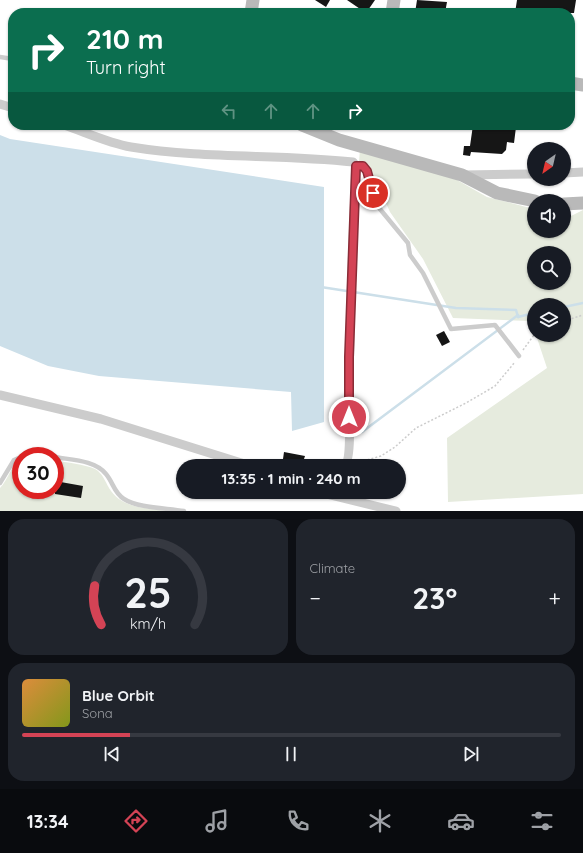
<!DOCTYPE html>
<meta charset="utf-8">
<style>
body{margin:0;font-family:Quicksand,sans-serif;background:#20242c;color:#f1f3f6;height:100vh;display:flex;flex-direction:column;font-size:15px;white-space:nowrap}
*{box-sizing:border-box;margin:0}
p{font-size:13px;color:#9ea1a6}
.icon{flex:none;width:22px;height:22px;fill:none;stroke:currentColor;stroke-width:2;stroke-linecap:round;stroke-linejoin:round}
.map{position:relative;height:511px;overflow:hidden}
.side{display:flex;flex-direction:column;gap:8px;padding:8px;background:#0d0f14;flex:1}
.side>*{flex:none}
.hud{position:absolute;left:8px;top:8px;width:567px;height:122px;border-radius:16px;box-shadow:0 1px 3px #0004;background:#0b6e4f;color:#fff;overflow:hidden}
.needle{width:26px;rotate:214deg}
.fabs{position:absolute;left:527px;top:142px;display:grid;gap:8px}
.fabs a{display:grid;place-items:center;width:44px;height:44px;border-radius:50%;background:#171b24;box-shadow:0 1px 3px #0004;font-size:20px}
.speed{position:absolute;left:12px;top:447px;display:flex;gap:8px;font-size:20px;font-weight:700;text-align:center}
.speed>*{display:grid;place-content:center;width:52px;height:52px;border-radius:50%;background:#171b24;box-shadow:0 1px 3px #0004;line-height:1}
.speed .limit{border:6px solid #d22;background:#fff;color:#111}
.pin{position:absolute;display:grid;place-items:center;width:34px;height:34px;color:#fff;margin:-17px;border:2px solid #fff;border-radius:50%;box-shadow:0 1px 4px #0007}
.me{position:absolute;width:44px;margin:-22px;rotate:0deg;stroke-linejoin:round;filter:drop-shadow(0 0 3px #0008)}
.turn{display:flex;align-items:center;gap:14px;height:84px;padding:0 12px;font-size:18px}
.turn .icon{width:52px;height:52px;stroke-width:2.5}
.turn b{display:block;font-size:28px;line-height:34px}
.lanes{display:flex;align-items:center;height:38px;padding:0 12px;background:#0003;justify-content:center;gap:20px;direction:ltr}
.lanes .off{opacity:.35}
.big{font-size:30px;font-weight:700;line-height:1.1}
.side .widget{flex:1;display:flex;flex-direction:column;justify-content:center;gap:6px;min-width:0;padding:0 14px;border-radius:16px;background:#20242c}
.side .dial{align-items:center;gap:0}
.dial svg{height:104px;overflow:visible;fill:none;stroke:#363941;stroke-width:7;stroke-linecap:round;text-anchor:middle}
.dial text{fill:#f1f3f6;stroke:none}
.song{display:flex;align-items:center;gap:12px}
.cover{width:48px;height:48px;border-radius:6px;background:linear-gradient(135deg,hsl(30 70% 55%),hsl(70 70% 35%))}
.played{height:4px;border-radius:2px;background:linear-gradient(90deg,#d44355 20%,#363941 20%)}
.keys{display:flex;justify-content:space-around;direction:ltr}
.heat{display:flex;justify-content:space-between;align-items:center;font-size:22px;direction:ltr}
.side .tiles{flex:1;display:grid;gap:8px;grid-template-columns:1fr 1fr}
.widget:last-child{grid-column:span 2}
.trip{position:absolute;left:176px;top:459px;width:230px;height:40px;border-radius:20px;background:#171b24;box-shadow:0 1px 3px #0004;font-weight:700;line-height:40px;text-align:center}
.tab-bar{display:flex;height:64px;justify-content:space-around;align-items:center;background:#090b0e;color:#9ea1a6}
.tab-bar .icon{width:28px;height:28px}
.tab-bar .active{color:#d44355}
.tab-bar b{font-size:18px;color:#f1f3f6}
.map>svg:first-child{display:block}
.green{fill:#e6ebde;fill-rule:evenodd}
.water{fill:#ccdfe9}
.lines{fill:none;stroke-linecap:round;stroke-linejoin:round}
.stream{stroke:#ccdfe9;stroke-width:2.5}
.building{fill:#161616}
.path{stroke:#ccc;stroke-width:1.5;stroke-dasharray:2 2;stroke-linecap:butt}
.lane{stroke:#ccc;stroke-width:4.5}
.street{stroke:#ccc;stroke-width:9}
.secondary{stroke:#b9b9b9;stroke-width:13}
.route-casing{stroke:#8a2c37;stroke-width:10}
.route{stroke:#d44355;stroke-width:7}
</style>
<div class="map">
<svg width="583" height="511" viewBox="0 0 583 511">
<rect width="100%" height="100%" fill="#fff"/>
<g class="green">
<path d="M360 148 450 176 487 197 534 209V231H564V216L569 217 583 210V494L448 502 447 438 547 368 536 335H564V305H534V330L530 321 453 318 423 259 390 212 368 164 359 163ZM534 253H564V283H534Z"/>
<path d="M21 459V490H55V460C67 463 84 464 95 469 103 473 106 484 111 491 124 509 148 508 168 511H0V488C8 480 11 465 21 459Z"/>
</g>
<polygon class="water" points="0,135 10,139 324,187 324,422 292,431 291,392 99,376 48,366 0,346"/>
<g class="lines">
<g class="stream">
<polyline points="321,287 456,308 516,310 518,317"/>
<polyline points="564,307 583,303"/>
<polyline points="362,432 518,315 518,317 534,313"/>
</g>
</g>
<g class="building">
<polygon points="315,0 330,0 326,7"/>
<polygon points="347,0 375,0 366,13"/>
<polygon points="417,0 447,2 445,13 415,13"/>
<polygon points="517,0 576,0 574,13 515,13"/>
<polygon points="473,125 516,127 514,143 507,142 506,150 502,154 471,152 470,156 463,155 464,146 470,146"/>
<polygon points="444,331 450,342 442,346 436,335"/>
<polygon points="284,452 305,456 304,459 329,462 329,466 282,466"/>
<polygon points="55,481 83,486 81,498 55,494"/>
</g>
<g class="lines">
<g class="path">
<polyline points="564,321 583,315"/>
<polyline points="523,350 534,335"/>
<polyline points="356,463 381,456 395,447 416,428 466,403 495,386 515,362"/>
</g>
<g class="lane">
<polyline points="0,57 13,59"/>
<polyline points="356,166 363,166 367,171 375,203 408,243 410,255 423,273 451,329 495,325 519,356"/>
<polyline points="22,456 33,453 48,456"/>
<path d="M55 457C71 460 95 460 106 474 113 482 114 493 124 499 138 508 166 508 184 511"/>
<polyline points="0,483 14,460 21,457"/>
</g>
<g class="street">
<polyline points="0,104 13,108"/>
<path d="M64 125C85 132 108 143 131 147 204 159 279 154 353 162L356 166C353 245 349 324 349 404 349 415 352 461 344 466"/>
<polyline points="564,173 583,172"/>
<polyline points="463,175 534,174"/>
<polyline points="0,395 101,419 251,466"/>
<polyline points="318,492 396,511"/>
</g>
<g class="secondary">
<polyline points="251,13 253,0"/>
<polyline points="392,13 394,0"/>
<polyline points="570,83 583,85"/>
<polyline points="302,125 339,140 462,175 497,193 535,201"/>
<polyline points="564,204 583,203"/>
</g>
</g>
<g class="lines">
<g class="route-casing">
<polyline id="route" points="349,417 349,357 356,166 363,166 367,171 373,193"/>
</g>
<use href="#route" class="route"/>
</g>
</svg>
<div class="fabs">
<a><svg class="needle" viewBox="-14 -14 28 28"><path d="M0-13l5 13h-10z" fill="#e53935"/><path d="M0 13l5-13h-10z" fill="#9ea1a6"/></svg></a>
<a><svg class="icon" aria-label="sound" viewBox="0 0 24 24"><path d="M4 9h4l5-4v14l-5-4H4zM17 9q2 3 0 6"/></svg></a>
<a><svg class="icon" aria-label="search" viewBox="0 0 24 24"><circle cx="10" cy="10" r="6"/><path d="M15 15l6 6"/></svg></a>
<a><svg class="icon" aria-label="layers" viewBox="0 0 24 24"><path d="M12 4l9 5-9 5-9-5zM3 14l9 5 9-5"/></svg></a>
</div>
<div class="speed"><div class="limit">30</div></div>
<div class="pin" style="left:373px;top:193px;background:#d93025"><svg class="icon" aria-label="arrive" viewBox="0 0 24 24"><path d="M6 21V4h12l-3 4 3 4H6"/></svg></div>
<svg class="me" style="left:349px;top:417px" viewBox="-20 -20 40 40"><circle r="17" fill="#d44355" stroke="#fff" stroke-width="3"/><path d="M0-11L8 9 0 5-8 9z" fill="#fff"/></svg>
<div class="trip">13:35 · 1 min · 240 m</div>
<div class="hud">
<div class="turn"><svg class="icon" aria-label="right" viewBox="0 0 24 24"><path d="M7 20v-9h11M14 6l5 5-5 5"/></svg><div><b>210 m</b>Turn right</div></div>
<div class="lanes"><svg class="icon off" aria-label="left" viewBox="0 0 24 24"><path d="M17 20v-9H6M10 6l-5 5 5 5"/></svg><svg class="icon off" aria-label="ahead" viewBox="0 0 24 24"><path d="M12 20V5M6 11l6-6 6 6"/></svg><svg class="icon off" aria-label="ahead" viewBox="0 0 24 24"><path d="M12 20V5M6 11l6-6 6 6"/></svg><svg class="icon" aria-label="right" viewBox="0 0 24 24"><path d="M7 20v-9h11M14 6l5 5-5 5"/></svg></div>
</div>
</div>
<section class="side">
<div class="tiles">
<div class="widget dial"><svg viewBox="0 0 100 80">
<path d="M14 69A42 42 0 1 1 86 69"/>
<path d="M14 69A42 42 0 0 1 9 39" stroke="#d44355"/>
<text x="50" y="56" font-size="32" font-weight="700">25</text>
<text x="50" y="72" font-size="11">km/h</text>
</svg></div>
<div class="widget"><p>Climate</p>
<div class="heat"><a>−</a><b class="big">23°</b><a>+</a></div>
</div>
<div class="widget">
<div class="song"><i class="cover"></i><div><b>Blue Orbit</b><p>Sona</p></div></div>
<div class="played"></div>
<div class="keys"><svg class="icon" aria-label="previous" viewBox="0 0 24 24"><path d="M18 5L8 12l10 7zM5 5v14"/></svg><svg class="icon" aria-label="pause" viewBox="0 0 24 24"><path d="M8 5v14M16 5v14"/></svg><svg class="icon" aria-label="next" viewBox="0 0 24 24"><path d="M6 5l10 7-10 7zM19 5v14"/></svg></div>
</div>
</div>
</section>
<nav class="tab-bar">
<b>13:34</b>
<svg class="icon active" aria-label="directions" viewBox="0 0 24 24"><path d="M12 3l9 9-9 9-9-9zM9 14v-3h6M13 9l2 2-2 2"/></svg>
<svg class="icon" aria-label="music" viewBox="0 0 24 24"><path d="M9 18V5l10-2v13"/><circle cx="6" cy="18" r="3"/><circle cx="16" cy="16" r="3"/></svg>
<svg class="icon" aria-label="phone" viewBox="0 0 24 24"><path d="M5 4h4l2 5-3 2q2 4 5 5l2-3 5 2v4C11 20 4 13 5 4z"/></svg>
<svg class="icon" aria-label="climate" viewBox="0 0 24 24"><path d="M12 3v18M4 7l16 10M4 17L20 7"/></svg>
<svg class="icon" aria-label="car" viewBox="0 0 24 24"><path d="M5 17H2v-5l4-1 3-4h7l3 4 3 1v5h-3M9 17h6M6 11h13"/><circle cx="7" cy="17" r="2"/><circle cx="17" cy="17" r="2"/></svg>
<svg class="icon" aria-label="filters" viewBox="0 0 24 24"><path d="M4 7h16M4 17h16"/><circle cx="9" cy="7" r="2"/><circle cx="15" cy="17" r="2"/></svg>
</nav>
